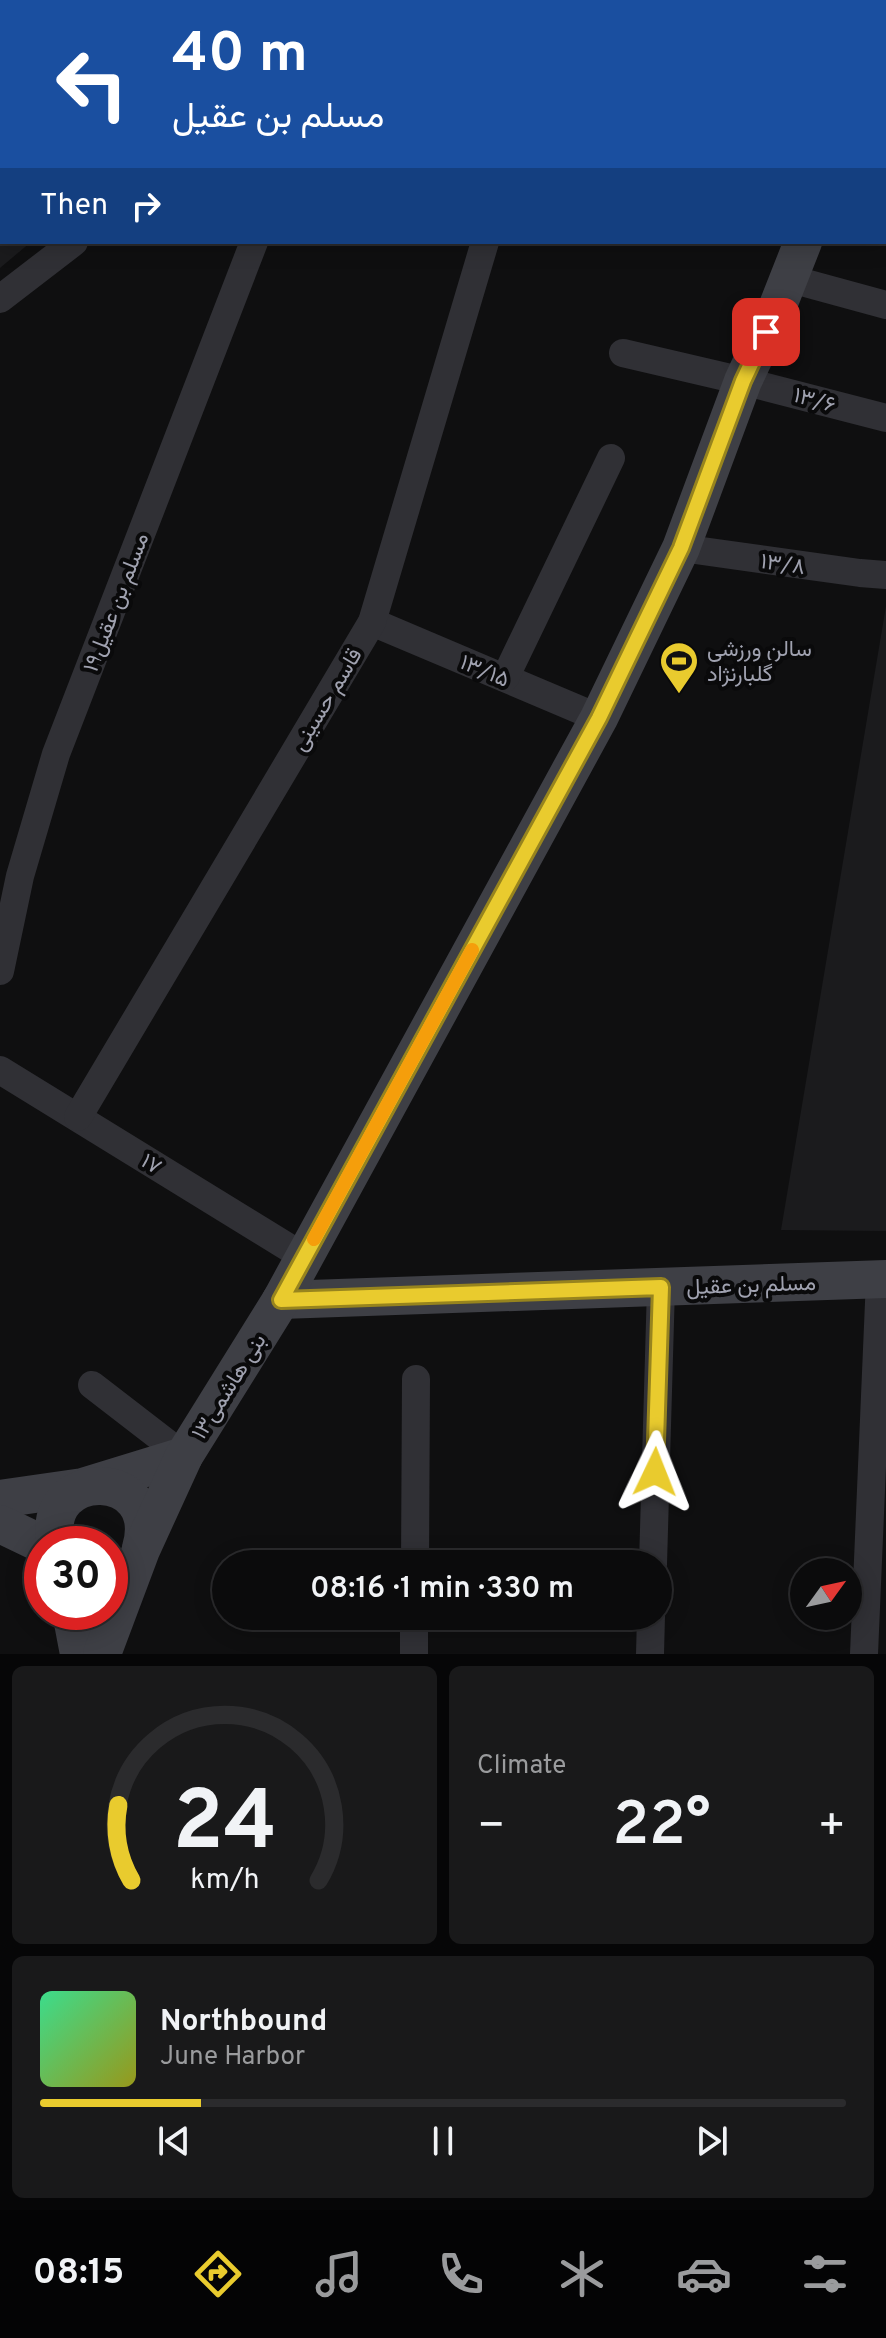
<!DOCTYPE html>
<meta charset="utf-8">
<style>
body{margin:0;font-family:Overpass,Vazirmatn,sans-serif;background:#19191a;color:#f1f3f6;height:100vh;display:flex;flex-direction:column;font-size:30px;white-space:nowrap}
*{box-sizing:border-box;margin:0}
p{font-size:26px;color:#9a9b9d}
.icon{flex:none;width:44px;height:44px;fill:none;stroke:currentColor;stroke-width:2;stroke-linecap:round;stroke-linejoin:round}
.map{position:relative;height:1654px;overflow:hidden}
.details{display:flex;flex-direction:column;gap:12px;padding:12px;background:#060607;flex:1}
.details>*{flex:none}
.guide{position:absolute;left:0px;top:0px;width:886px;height:244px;box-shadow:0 4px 20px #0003,0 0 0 2px #2b2b2d;background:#1a4fa0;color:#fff;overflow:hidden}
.needle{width:52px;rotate:57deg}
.buttons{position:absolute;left:790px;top:1558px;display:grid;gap:16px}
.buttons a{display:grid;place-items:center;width:72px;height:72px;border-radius:50%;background:#0b0b0c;box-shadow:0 4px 20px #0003,0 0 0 2px #2b2b2d;font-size:40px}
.speed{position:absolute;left:24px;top:1526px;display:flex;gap:16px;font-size:40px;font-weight:700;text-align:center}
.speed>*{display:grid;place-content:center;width:104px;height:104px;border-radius:50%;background:#0b0b0c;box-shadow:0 4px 20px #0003,0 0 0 2px #2b2b2d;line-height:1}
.speed .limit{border:12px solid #d22;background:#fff;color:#111}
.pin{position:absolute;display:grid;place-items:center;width:68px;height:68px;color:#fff;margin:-34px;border-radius:16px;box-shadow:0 4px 12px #0006}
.me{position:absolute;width:88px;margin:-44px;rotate:2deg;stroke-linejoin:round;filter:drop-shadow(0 0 6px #0008)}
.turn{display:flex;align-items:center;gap:28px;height:168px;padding:0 40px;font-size:36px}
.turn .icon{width:104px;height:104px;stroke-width:2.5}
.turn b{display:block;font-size:56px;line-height:68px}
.then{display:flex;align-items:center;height:76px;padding:0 40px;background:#0003;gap:16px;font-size:30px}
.big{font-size:60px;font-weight:600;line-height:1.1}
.details .widget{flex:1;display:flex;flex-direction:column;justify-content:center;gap:12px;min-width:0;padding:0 28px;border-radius:12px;background:#19191a}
.details .dial{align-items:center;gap:0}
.dial svg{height:208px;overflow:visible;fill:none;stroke:#2b2b2d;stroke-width:7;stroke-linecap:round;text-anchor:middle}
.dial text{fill:#f1f3f6;stroke:none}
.song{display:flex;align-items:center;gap:24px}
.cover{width:96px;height:96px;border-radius:12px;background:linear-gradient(135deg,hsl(150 70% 55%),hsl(60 70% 35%))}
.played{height:8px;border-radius:4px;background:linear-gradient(90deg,#e9cb2e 20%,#2b2b2d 20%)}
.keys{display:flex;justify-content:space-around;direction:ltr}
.heat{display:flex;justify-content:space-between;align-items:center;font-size:44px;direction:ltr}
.details .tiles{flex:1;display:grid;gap:12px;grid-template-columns:1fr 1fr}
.widget:last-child{grid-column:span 2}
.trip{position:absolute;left:212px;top:1550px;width:460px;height:80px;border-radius:40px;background:#0b0b0c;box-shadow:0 4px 20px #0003,0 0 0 2px #2b2b2d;font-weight:600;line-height:80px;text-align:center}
.tab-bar{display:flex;height:128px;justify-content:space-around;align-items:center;background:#040405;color:#9a9b9d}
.tab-bar .icon{width:56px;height:56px}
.tab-bar .selected{color:#e9cb2e}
.tab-bar b{font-size:36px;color:#f1f3f6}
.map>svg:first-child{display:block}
.built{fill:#1b1b1d}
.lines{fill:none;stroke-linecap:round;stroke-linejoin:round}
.street{stroke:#303035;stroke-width:28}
.secondary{stroke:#3e3f45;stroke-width:38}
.route-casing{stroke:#97841e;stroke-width:20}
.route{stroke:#e9cb2e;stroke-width:14}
.slow{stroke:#f59e0b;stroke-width:14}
.labels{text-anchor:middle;stroke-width:8;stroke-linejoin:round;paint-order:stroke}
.street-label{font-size:22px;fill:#a0a2b0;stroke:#0a0a0b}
.poi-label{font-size:22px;fill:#a0a2b0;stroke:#0a0a0b;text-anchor:start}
</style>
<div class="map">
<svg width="886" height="1654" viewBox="0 0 886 1654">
<rect width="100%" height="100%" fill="#0f0f10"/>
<g class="built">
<polygon points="0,0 271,0 2,2 2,242 31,242 0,268"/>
<polygon points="886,606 886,1231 781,1230"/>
</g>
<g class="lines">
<g class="street">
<polyline points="293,2 293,0"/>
<polyline points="538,2 538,0"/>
<polyline points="787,278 886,305"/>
<polyline points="0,299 74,242"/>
<polyline points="623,353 743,381 886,418"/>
<polyline points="681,548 860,573 886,575"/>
<polyline points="372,622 599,718"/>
<polyline points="505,678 611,458"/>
<polyline points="0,971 20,876 56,754 254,242"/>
<polyline points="0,1070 304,1257"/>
<polyline points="78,1117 372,622 485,242"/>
<polyline points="92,1385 184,1456"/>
<polyline points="415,1564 416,1379"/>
<polyline points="653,1564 661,1287"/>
<polyline points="414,1654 414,1616"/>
<polyline points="650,1654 651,1616"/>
<polyline points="864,1654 880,1279"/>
</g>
<g class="secondary">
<polyline points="879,2 880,0"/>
<polyline points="281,1300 886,1279"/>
<polyline points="0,1499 83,1487 184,1456"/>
<polyline points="0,1524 42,1544"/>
<path d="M56 1544C39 1465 164 1467 141 1548"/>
<polyline points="71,1612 79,1654"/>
<polyline points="102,1654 141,1550 184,1456 281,1300 599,718 681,548 743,381 777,308 803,242"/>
</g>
</g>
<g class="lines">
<g class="route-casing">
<polyline id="route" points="655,1472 661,1287 281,1300 599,718 681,548 743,381 766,332"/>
</g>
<use href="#route" class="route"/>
<polyline class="slow" points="314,1239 472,950"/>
</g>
<defs>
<g id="stadium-pin" transform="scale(2)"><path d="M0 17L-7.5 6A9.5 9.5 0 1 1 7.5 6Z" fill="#e9cb2e" stroke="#0a0a0b"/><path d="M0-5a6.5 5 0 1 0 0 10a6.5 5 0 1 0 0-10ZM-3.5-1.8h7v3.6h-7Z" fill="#111"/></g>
</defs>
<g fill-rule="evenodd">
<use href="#stadium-pin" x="679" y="661"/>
</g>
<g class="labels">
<g class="street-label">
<text transform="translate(815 399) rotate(15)" y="8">۱۳/۶</text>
<text transform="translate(783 563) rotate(8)" y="8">۱۳/۸</text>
<text transform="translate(115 602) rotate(-69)" y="8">مسلم بن عقیل۱۹</text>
<text transform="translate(485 670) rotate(23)" y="8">۱۳/۱۵</text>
<text transform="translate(326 699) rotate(-59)" y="8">قاسم حسینی</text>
<text transform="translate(152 1163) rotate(32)" y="8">۱۷</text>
<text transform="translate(751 1284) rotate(-2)" y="8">مسلم بن عقیل</text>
<text transform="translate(228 1386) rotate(-58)" y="8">بنی هاشمی۱۳</text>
</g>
<g class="poi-label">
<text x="707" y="656">سالن ورزشی<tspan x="707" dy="25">گلبارنژاد</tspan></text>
</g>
</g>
</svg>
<div class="buttons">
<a><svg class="needle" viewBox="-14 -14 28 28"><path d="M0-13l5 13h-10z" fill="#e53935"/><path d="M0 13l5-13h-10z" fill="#9a9b9d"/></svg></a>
</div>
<div class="speed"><div class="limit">30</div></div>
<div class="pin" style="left:766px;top:332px;background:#d93025"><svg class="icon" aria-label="arrive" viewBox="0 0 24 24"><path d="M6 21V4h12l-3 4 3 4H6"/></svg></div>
<svg class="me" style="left:655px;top:1472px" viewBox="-20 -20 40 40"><path d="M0-17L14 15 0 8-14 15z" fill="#e9cb2e" stroke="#fff" stroke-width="4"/></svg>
<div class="trip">08:16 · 1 min · 330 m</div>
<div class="guide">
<div class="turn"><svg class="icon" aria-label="left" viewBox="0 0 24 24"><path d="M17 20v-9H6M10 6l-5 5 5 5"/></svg><div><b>40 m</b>مسلم بن عقیل</div></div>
<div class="then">Then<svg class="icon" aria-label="right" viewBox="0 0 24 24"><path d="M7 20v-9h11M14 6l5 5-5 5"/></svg></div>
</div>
</div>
<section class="details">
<div class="tiles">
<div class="widget dial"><svg viewBox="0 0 100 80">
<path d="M14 69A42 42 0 1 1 86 69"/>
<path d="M14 69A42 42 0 0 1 9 40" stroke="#e9cb2e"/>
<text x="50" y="56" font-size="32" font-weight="700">24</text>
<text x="50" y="72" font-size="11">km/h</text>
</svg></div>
<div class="widget"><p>Climate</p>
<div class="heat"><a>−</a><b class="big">22°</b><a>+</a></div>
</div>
<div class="widget">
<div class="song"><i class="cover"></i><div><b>Northbound</b><p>June Harbor</p></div></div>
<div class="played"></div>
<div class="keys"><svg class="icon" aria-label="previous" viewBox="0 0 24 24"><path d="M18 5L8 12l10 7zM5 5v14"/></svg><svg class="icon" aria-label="pause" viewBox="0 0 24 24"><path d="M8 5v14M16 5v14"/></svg><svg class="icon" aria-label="next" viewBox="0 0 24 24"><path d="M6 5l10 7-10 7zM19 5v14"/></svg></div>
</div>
</div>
</section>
<nav class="tab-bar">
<b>08:15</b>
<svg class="icon selected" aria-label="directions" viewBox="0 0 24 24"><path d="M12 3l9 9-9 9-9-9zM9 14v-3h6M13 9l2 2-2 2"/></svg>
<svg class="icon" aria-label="music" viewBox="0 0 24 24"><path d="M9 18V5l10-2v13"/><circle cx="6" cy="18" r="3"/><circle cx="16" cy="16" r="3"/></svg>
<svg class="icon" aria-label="phone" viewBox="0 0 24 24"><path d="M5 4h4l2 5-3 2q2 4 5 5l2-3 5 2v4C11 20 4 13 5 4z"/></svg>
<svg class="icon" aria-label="climate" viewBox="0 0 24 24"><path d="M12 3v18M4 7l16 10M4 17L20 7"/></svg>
<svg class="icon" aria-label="car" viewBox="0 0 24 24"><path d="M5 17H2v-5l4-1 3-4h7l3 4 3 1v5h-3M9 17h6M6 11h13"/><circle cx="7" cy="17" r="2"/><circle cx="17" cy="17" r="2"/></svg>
<svg class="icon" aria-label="filters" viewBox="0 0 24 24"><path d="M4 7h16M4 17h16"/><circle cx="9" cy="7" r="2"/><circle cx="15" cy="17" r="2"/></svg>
</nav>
